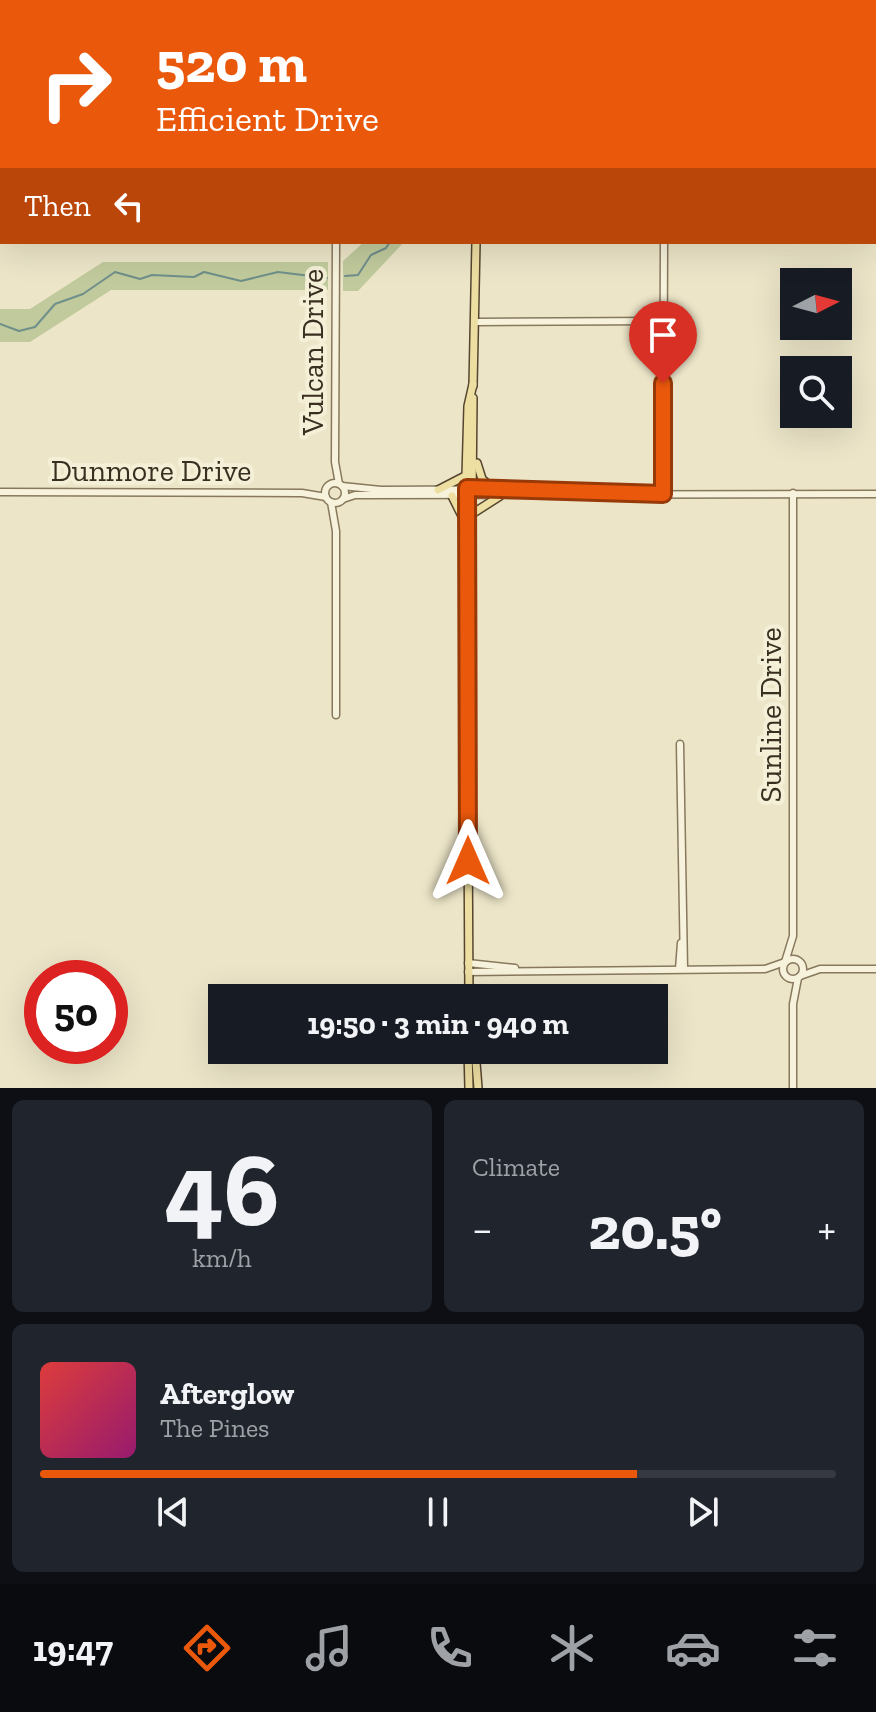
<!DOCTYPE html>
<meta charset="utf-8">
<style>
body{margin:0;font-family:"Zilla Slab",serif;background:#20242c;color:#f1f3f6;height:100vh;display:flex;flex-direction:column;font-size:30px;white-space:nowrap}
*{box-sizing:border-box;margin:0}
p{font-size:26px;color:#9ea1a6}
.icon{flex:none;width:44px;height:44px;fill:none;stroke:currentColor;stroke-width:2;stroke-linecap:round;stroke-linejoin:round}
.map{position:relative;height:1088px;overflow:hidden}
.sheet{display:flex;flex-direction:column;gap:12px;padding:12px;background:#0d0f14;flex:1}
.sheet>*{flex:none}
.top-card{position:absolute;left:0px;top:0px;width:876px;height:244px;box-shadow:0 8px 32px #0002;background:#ea580c;color:#fff;overflow:hidden}
.needle{width:52px;rotate:84deg}
.tools{position:absolute;left:780px;top:268px;display:grid;gap:16px}
.tools a{display:grid;place-items:center;width:72px;height:72px;border-radius:0px;background:#171b24;box-shadow:0 8px 32px #0002;font-size:40px}
.speed{position:absolute;left:24px;top:960px;display:flex;gap:16px;font-size:40px;font-weight:700;text-align:center}
.speed>*{display:grid;place-content:center;width:104px;height:104px;border-radius:50%;background:#171b24;box-shadow:0 8px 32px #0002;line-height:1}
.speed .limit{border:12px solid #d22;background:#fff;color:#111}
.pin{position:absolute;display:grid;place-items:center;width:68px;height:68px;color:#fff;margin:-82px -34px;border-radius:50% 50% 50% 0;rotate:-45deg;box-shadow:0 0 8px #0007}
.pin .icon{rotate:45deg}
.me{position:absolute;width:88px;margin:-44px;rotate:0deg;stroke-linejoin:round;filter:drop-shadow(0 0 6px #0008)}
.turn{display:flex;align-items:center;gap:28px;height:168px;padding:0 24px;font-size:36px}
.turn .icon{width:104px;height:104px;stroke-width:2.5}
.turn b{display:block;font-size:56px;line-height:68px}
.then{display:flex;align-items:center;height:76px;padding:0 24px;background:#0003;gap:16px;font-size:30px}
.big{font-size:60px;font-weight:800;line-height:1.1}
.sheet .widget{flex:1;display:flex;flex-direction:column;justify-content:center;gap:12px;min-width:0;padding:0 28px;border-radius:12px;background:#20242c}
.sheet .dial{align-items:center;gap:0}
.dial b{font-size:104px;line-height:1}
.song{display:flex;align-items:center;gap:24px}
.cover{width:96px;height:96px;border-radius:12px;background:linear-gradient(135deg,hsl(0 70% 55%),hsl(320 70% 35%))}
.played{height:8px;border-radius:4px;background:linear-gradient(90deg,#ea580c 75%,#363941 75%)}
.keys{display:flex;justify-content:space-around;direction:ltr}
.heat{display:flex;justify-content:space-between;align-items:center;font-size:44px;direction:ltr}
.sheet .tiles{flex:1;display:grid;gap:12px;grid-template-columns:1fr 1fr}
.widget:last-child{grid-column:span 2}
.trip{position:absolute;left:208px;top:984px;width:460px;height:80px;border-radius:0px;background:#171b24;box-shadow:0 8px 32px #0002;font-weight:800;line-height:80px;text-align:center}
.tab-bar{display:flex;height:128px;justify-content:space-around;align-items:center;background:#090b0e;color:#9ea1a6}
.tab-bar .icon{width:56px;height:56px}
.tab-bar .current{color:#ea580c}
.tab-bar b{font-size:36px;color:#f1f3f6}
.map>svg:first-child{display:block}
.green{fill:#c0ca9c}
.lines{fill:none;stroke-linecap:round;stroke-linejoin:round}
.stream{stroke:#6f8f8a;stroke-width:2}
.minor-casing{stroke:#88785e;stroke-width:9}
.major-casing{stroke:#564631;stroke-width:10}
.minor{stroke:#f7f2db;stroke-width:6}
.major{stroke:#eddea2;stroke-width:7}
.rail-casing{stroke:#392f20;stroke-width:5}
.rail{stroke:#f4efd7;stroke-width:2;stroke-dasharray:6;stroke-linecap:butt}
.route-casing{stroke:#983908;stroke-width:20}
.route{stroke:#ea580c;stroke-width:14}
.labels{text-anchor:middle;stroke-width:8;stroke-linejoin:round;paint-order:stroke}
.street-label{font-size:30px;fill:#392f20;stroke:#f4efd7}
</style>
<div class="map">
<svg width="876" height="1088" viewBox="0 0 876 1088">
<rect width="100%" height="100%" fill="#ece5c8"/>
<g class="green">
<polygon points="518,0 876,0 876,53 874,2"/>
<polygon points="364,242 404,242 358,291 343,291 343,261"/>
<polygon points="103,262 328,262 328,290 111,290 30,342 0,342 0,309 30,309"/>
</g>
<g class="lines">
<g class="stream">
<polyline points="628,0 628,2"/>
<polyline points="345,276 358,275 371,255 386,248 390,242"/>
<polyline points="0,324 19,331 35,327 55,304 83,294 115,272 140,279 152,275 194,277 204,272 241,281 278,272 327,278"/>
</g>
<g class="minor-casing">
<g id="minor">
<polyline points="336,242 335,462 339,484"/>
<polyline points="477,322 663,321"/>
<circle cx="335" cy="493" r="10"/>
<polyline points="342,486 381,490 536,489 549,492"/>
<polyline points="0,492 302,493 326,497"/>
<polyline points="663,494 664,242"/>
<polyline points="343,499 355,495 876,494"/>
<polyline points="331,502 336,531 336,715"/>
<polyline points="680,744 684,969"/>
<circle cx="793" cy="969" r="10"/>
<polyline points="785,962 793,936 793,493"/>
<polyline points="468,963 515,968"/>
<polyline points="679,969 681,943"/>
<polyline points="468,972 765,969 785,962"/>
<polyline points="800,976 820,969 876,969"/>
<polyline points="793,1088 793,1004 798,978"/>
</g>
</g>
<g class="major-casing">
<g id="major">
<polyline points="474,2 474,0"/>
<polyline points="473,386 476,242"/>
<polyline points="477,463 482,479 493,489"/>
<polyline points="438,490 467,475"/>
<polyline points="452,496 464,520"/>
<polyline points="475,512 500,496"/>
<polyline points="471,598 473,398"/>
<polyline points="469,998 466,476 468,406 473,384"/>
<polyline points="468,1050 469,1088"/>
<polyline points="475,1050 478,1088"/>
</g>
</g>
<use href="#minor" class="minor"/>
<use href="#major" class="major"/>
<g class="rail-casing">
<g id="rail">
<polyline points="435,0 441,2"/>
<polyline points="874,78 876,78"/>
</g>
</g>
<use href="#rail" class="rail"/>
</g>
<g class="lines">
<g class="route-casing">
<polyline id="route" points="468,861 467,488 663,494 663,383"/>
</g>
<use href="#route" class="route"/>
</g>
<g class="labels">
<g class="street-label">
<text transform="translate(313 352) rotate(-90)" y="10">Vulcan Drive</text>
<text x="151" y="481">Dunmore Drive</text>
<text transform="translate(771 715) rotate(-90)" y="10">Sunline Drive</text>
</g>
</g>
</svg>
<div class="tools">
<a><svg class="needle" viewBox="-14 -14 28 28"><path d="M0-13l5 13h-10z" fill="#e53935"/><path d="M0 13l5-13h-10z" fill="#9ea1a6"/></svg></a>
<a><svg class="icon" aria-label="search" viewBox="0 0 24 24"><circle cx="10" cy="10" r="6"/><path d="M15 15l6 6"/></svg></a>
</div>
<div class="speed"><div class="limit">50</div></div>
<div class="pin" style="left:663px;top:383px;background:#d93025"><svg class="icon" aria-label="arrive" viewBox="0 0 24 24"><path d="M6 21V4h12l-3 4 3 4H6"/></svg></div>
<svg class="me" style="left:468px;top:861px" viewBox="-20 -20 40 40"><path d="M0-17L14 15 0 8-14 15z" fill="#ea580c" stroke="#fff" stroke-width="4"/></svg>
<div class="trip">19:50 · 3 min · 940 m</div>
<div class="top-card">
<div class="turn"><svg class="icon" aria-label="right" viewBox="0 0 24 24"><path d="M7 20v-9h11M14 6l5 5-5 5"/></svg><div><b>520 m</b>Efficient Drive</div></div>
<div class="then">Then<svg class="icon" aria-label="left" viewBox="0 0 24 24"><path d="M17 20v-9H6M10 6l-5 5 5 5"/></svg></div>
</div>
</div>
<section class="sheet">
<div class="tiles">
<div class="widget dial"><b>46</b><p>km/h</p></div>
<div class="widget"><p>Climate</p>
<div class="heat"><a>−</a><b class="big">20.5°</b><a>+</a></div>
</div>
<div class="widget">
<div class="song"><i class="cover"></i><div><b>Afterglow</b><p>The Pines</p></div></div>
<div class="played"></div>
<div class="keys"><svg class="icon" aria-label="previous" viewBox="0 0 24 24"><path d="M18 5L8 12l10 7zM5 5v14"/></svg><svg class="icon" aria-label="pause" viewBox="0 0 24 24"><path d="M8 5v14M16 5v14"/></svg><svg class="icon" aria-label="next" viewBox="0 0 24 24"><path d="M6 5l10 7-10 7zM19 5v14"/></svg></div>
</div>
</div>
</section>
<nav class="tab-bar">
<b>19:47</b>
<svg class="icon current" aria-label="directions" viewBox="0 0 24 24"><path d="M12 3l9 9-9 9-9-9zM9 14v-3h6M13 9l2 2-2 2"/></svg>
<svg class="icon" aria-label="music" viewBox="0 0 24 24"><path d="M9 18V5l10-2v13"/><circle cx="6" cy="18" r="3"/><circle cx="16" cy="16" r="3"/></svg>
<svg class="icon" aria-label="phone" viewBox="0 0 24 24"><path d="M5 4h4l2 5-3 2q2 4 5 5l2-3 5 2v4C11 20 4 13 5 4z"/></svg>
<svg class="icon" aria-label="climate" viewBox="0 0 24 24"><path d="M12 3v18M4 7l16 10M4 17L20 7"/></svg>
<svg class="icon" aria-label="car" viewBox="0 0 24 24"><path d="M5 17H2v-5l4-1 3-4h7l3 4 3 1v5h-3M9 17h6M6 11h13"/><circle cx="7" cy="17" r="2"/><circle cx="17" cy="17" r="2"/></svg>
<svg class="icon" aria-label="filters" viewBox="0 0 24 24"><path d="M4 7h16M4 17h16"/><circle cx="9" cy="7" r="2"/><circle cx="15" cy="17" r="2"/></svg>
</nav>
